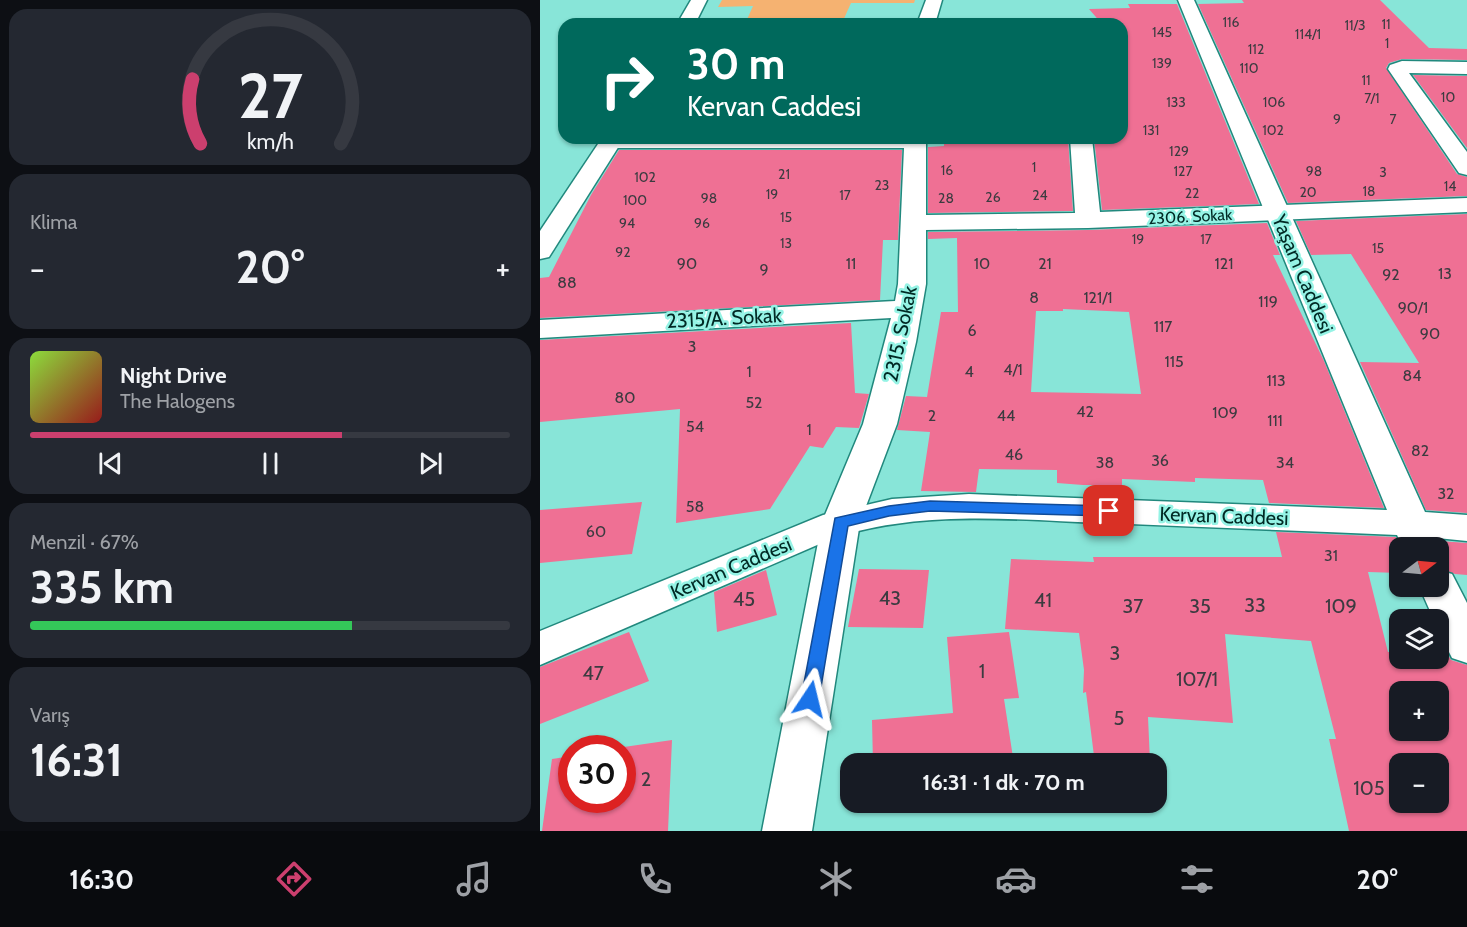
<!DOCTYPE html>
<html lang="tr">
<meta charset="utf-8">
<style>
body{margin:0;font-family:Cabin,sans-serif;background:#242831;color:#f1f3f6;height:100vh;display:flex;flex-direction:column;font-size:22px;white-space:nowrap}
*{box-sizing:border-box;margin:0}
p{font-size:20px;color:#9ea1a6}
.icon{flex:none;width:33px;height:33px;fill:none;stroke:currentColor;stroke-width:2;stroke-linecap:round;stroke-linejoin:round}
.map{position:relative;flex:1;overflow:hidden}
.sheet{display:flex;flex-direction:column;gap:9px;padding:9px;background:#0d0f14;width:540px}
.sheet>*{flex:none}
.guide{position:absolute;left:18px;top:18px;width:570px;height:126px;border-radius:18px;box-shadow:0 2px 4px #0004;background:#00695c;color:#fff;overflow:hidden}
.needle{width:39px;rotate:74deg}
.buttons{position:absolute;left:849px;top:537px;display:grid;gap:12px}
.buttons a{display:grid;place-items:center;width:60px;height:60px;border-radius:12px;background:#171b24;box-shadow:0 2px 4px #0004;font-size:30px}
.speed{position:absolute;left:18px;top:735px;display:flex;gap:12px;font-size:30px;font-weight:700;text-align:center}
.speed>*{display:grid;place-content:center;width:78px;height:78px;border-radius:50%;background:#171b24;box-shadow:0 2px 4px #0004;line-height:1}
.speed .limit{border:9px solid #d22;background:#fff;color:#111}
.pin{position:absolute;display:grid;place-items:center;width:51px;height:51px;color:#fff;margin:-26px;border-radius:12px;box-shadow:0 3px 9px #0006}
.me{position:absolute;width:66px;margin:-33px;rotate:10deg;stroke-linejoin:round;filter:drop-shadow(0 0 4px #0008)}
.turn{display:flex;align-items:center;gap:21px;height:126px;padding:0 30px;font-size:27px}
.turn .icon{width:78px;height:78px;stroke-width:2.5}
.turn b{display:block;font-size:42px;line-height:51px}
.big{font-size:45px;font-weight:700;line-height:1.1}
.sheet .widget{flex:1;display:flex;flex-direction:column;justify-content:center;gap:9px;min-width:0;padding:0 21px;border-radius:18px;background:#242831}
.sheet .dial{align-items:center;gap:0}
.dial svg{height:156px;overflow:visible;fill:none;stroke:#363941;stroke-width:7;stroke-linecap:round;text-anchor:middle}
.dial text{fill:#f1f3f6;stroke:none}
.song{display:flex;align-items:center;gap:18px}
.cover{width:72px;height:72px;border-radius:9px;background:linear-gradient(135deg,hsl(90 70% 55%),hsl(0 70% 35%))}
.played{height:6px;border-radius:3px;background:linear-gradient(90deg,#cc3f6e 65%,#363941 65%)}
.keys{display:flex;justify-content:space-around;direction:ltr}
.heat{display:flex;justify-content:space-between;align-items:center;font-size:33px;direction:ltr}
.charge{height:9px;border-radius:4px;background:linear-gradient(90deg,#34c759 67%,#363941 0)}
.trip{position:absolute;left:300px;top:753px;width:327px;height:60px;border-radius:18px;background:#171b24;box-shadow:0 2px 4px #0004;font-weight:700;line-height:60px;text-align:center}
.dock{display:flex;height:96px;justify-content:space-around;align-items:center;background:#090b0e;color:#9ea1a6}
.dock .icon{width:42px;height:42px}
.dock .active{color:#cc3f6e}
.dock b{font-size:27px;color:#f1f3f6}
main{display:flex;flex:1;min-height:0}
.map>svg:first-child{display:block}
.green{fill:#f5b271}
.building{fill:#ef7094;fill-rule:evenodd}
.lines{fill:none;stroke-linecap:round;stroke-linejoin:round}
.street-casing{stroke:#21887d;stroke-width:3}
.secondary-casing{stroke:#21887d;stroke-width:3}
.street{fill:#fff;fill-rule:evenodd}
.secondary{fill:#fff;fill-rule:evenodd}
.route{fill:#1a73e8;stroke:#114b97;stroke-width:1.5}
.labels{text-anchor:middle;stroke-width:5;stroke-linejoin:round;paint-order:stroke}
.far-number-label{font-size:14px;fill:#3c3b40}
.far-street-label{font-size:16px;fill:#002924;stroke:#95f3e5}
.number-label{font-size:16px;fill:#3c3b40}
.street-label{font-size:20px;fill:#002924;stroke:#95f3e5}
.near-number-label{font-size:20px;fill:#3c3b40}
</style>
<main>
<section class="sheet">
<div class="widget dial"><svg viewBox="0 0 100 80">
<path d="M14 69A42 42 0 1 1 86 69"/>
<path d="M14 69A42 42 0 0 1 10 36" stroke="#cc3f6e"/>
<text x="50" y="56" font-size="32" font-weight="700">27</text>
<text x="50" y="72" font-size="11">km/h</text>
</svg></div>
<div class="widget"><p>Klima</p>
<div class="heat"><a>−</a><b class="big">20°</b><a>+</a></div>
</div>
<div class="widget">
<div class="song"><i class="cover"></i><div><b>Night Drive</b><p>The Halogens</p></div></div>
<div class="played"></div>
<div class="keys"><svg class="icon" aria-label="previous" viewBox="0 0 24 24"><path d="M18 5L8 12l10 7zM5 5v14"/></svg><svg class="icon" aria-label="pause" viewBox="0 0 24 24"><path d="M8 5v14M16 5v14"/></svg><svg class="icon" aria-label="next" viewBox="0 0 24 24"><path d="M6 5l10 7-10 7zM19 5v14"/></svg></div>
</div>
<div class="widget"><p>Menzil · 67%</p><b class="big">335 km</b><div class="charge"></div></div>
<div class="widget"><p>Varış</p><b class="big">16:31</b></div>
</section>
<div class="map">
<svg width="927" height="831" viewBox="0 0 927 831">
<rect width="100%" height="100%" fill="#88e5d8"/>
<polygon class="green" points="182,0 375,0 374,3 311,3 302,23 205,24 213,6 178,7"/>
<g class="building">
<polygon points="702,0 840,0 889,48 927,49 927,60 862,59 849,63 846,68 917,174 927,177 927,196 748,203 658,4 704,3"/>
<polygon points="588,4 637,4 719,204 562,210 554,138 582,138 582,24 562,24 549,9 590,8"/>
<polygon points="873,75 927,76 927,148"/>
<polygon points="404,138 528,138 533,211 388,213 388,147 404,146"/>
<polygon points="79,150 362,150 358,240 343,240 340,300 0,318 0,278 9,277 51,195"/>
<polygon points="927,214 927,513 886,510 820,362 879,363 811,254 771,255 756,221"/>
<path d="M727 223 740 255H733L784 361 844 508 729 503 723 480 655 478V482L582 479V485H543L517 483V470L439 469 436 492 381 491 390 432 357 430 366 396 387 397 401 312H418L417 238 388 239V232L548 230ZM523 309 589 312 601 394 491 392 496 311H523Z"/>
<polygon points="311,323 315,393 329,394 319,428 296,427 283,448 270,446 230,509 136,523 140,409 0,422 0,340"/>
<polygon points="102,502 92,554 0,563 0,510"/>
<path d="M736 532 856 537 860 548V573L828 572 848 652H860V658H898V653H907L911 660 927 665V831H809L789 739H796L771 641 685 634 693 723 608 717 610 762 555 764 546 692 543 693 544 670 539 633 465 629 471 559 554 562 553 557H742ZM860 692H898V730H860ZM860 764H898V802H860Z"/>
<polygon points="900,541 927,543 927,575 915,574 898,568 898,554 903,547"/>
<polygon points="319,569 389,570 383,628 308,627"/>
<polygon points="226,570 237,615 177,632 174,592"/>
<polygon points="89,632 109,681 0,724 0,667"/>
<polygon points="469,632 479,698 464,699 474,764 333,764 332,720 413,713 407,637"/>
<polygon points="132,740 128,831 2,831 12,759 32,756 32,800 82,800 82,748 77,748"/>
</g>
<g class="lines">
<g class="street-casing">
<g id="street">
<polygon points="386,0 402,0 395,24 377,24"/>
<polygon points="862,61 927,62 927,74 869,73 927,152 927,175 919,173 848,69 850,65"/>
<polygon points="62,138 386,138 386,215 535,213 530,138 552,138 560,212 927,198 927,212 548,228 386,230 386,284 376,342 357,424 320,522 272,831 222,831 282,522 323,424 351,318 0,338 0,320 355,301 358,284 364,148 71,148 63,146 60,141"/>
</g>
</g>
<g class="secondary-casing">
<g id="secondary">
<polygon points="151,0 167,0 155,24 137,24"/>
<path d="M638 0H654L885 512 927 515V541L897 538 901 548 898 552V548H863L857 535C760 531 663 527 566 523 475 520 380 509 291 539L0 665V631L283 515 352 499 429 494 847 510Z"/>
<polygon points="62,138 84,138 9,257 0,259 0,231"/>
<polygon points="898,570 912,574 927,603 927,663 912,658 898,630 898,620 894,620 879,586 898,586"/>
</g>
</g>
<use href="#street" class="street"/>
<use href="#secondary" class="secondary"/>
</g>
<polygon class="route" points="390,501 569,506 576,511 569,516 390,511 349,516 308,526 279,699 276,704 270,706 263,704 261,699 295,518 349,506"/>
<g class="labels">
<g class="far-number-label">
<text x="691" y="27">116</text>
<text x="846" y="29">11</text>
<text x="815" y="30">11/3</text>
<text x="622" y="37">145</text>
<text x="768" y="39">114/1</text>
<text x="847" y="48">1</text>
<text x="716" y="54">112</text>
<text x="622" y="68">139</text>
<text x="709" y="73">110</text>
<text x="826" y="85">11</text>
<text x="908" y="102">10</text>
<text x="832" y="103">7/1</text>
<text x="636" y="107">133</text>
<text x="734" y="107">106</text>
<text x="797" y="124">9</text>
<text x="853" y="124">7</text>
<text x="611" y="135">131</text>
<text x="733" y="135">102</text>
<text x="639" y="156">129</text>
<text x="494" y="172">1</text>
<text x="407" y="175">16</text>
<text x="643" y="176">127</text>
<text x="774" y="176">98</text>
<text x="843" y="177">3</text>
<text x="244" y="179">21</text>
<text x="105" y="182">102</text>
<text x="342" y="190">23</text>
<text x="910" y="191">14</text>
<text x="829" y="196">18</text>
<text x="768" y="197">20</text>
<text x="652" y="198">22</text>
<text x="232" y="199">19</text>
<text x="305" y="200">17</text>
<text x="500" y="200">24</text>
<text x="453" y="202">26</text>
<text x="169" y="203">98</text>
<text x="406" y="203">28</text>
<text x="95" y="205">100</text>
<text x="246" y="222">15</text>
<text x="87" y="228">94</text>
<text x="162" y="228">96</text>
<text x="598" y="244">19</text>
<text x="666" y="244">17</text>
<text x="246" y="248">13</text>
<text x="838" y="253">15</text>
<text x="83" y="257">92</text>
</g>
<g class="far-street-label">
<text transform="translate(650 216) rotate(-3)" y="6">2306. Sokak</text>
</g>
<g class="number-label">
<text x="147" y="269">90</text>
<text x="311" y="269">11</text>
<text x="442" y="269">10</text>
<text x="505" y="269">21</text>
<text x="684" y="269">121</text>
<text x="224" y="275">9</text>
<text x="905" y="279">13</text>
<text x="851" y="280">92</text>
<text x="27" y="288">88</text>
<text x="494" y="303">8</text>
<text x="558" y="303">121/1</text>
<text x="728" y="307">119</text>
<text x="873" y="313">90/1</text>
<text x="623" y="332">117</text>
<text x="432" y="336">6</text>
<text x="890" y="339">90</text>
<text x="152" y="352">3</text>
<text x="634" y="367">115</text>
<text x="473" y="375">4/1</text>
<text x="209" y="377">1</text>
<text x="429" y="377">4</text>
<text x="872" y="381">84</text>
<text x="736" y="386">113</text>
<text x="85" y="403">80</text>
<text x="214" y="408">52</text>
<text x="545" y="417">42</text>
<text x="685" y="418">109</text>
<text x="392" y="421">2</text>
<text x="466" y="421">44</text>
<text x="735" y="426">111</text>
<text x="155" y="432">54</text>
<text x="269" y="435">1</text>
<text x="880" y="456">82</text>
<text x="474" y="460">46</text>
<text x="620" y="466">36</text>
<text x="565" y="468">38</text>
<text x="745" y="468">34</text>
<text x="906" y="499">32</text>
<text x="155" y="512">58</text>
<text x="56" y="537">60</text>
<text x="791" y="561">31</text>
</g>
<g class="street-label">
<text transform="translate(763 274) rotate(67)" y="7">Yaşam Caddesi</text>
<text transform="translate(184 318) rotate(-3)" y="7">2315/A. Sokak</text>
<text transform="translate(360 334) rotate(-78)" y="7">2315. Sokak</text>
<text transform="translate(684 516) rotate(2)" y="7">Kervan Caddesi</text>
<text transform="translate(191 568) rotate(-23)" y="7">Kervan Caddesi</text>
</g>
<g class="near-number-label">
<text x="350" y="605">43</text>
<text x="204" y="606">45</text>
<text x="503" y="607">41</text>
<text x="715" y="612">33</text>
<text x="593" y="613">37</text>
<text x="660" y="613">35</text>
<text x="801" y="613">109</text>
<text x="575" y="660">3</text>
<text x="442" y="678">1</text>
<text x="53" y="680">47</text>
<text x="657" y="686">107/1</text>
<text x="579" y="725">5</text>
<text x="106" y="786">2</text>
<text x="829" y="795">105</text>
</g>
</g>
</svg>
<div class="buttons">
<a><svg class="needle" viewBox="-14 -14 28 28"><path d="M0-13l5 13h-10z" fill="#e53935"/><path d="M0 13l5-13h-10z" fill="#9ea1a6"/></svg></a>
<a><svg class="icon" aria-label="layers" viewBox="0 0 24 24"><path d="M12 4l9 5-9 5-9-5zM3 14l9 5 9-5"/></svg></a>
<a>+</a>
<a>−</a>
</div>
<div class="speed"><div class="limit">30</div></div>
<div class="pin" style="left:569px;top:511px;background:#d93025"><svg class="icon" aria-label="arrive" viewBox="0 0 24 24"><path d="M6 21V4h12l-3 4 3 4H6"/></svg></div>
<svg class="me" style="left:270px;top:699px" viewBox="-20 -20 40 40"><path d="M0-17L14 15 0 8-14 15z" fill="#1a73e8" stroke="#fff" stroke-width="4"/></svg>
<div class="trip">16:31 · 1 dk · 70 m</div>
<div class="guide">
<div class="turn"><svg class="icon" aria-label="right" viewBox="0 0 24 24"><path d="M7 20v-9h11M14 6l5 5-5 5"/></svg><div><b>30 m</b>Kervan Caddesi</div></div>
</div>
</div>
</main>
<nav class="dock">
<b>16:30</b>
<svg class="icon active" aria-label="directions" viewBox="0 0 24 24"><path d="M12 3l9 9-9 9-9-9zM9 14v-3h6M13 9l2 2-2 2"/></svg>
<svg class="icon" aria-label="music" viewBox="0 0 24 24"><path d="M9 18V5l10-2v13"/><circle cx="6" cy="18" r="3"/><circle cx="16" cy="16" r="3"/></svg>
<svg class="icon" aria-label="phone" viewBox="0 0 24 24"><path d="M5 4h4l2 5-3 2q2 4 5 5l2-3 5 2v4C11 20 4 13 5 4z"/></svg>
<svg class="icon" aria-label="climate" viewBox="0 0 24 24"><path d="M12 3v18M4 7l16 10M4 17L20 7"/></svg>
<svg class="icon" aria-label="car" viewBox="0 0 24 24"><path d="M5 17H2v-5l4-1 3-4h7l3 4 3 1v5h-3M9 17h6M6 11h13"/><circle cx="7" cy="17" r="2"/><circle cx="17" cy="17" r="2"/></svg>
<svg class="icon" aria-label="filters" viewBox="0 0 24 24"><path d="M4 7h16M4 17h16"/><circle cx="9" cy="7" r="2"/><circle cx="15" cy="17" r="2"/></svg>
<b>20°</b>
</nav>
